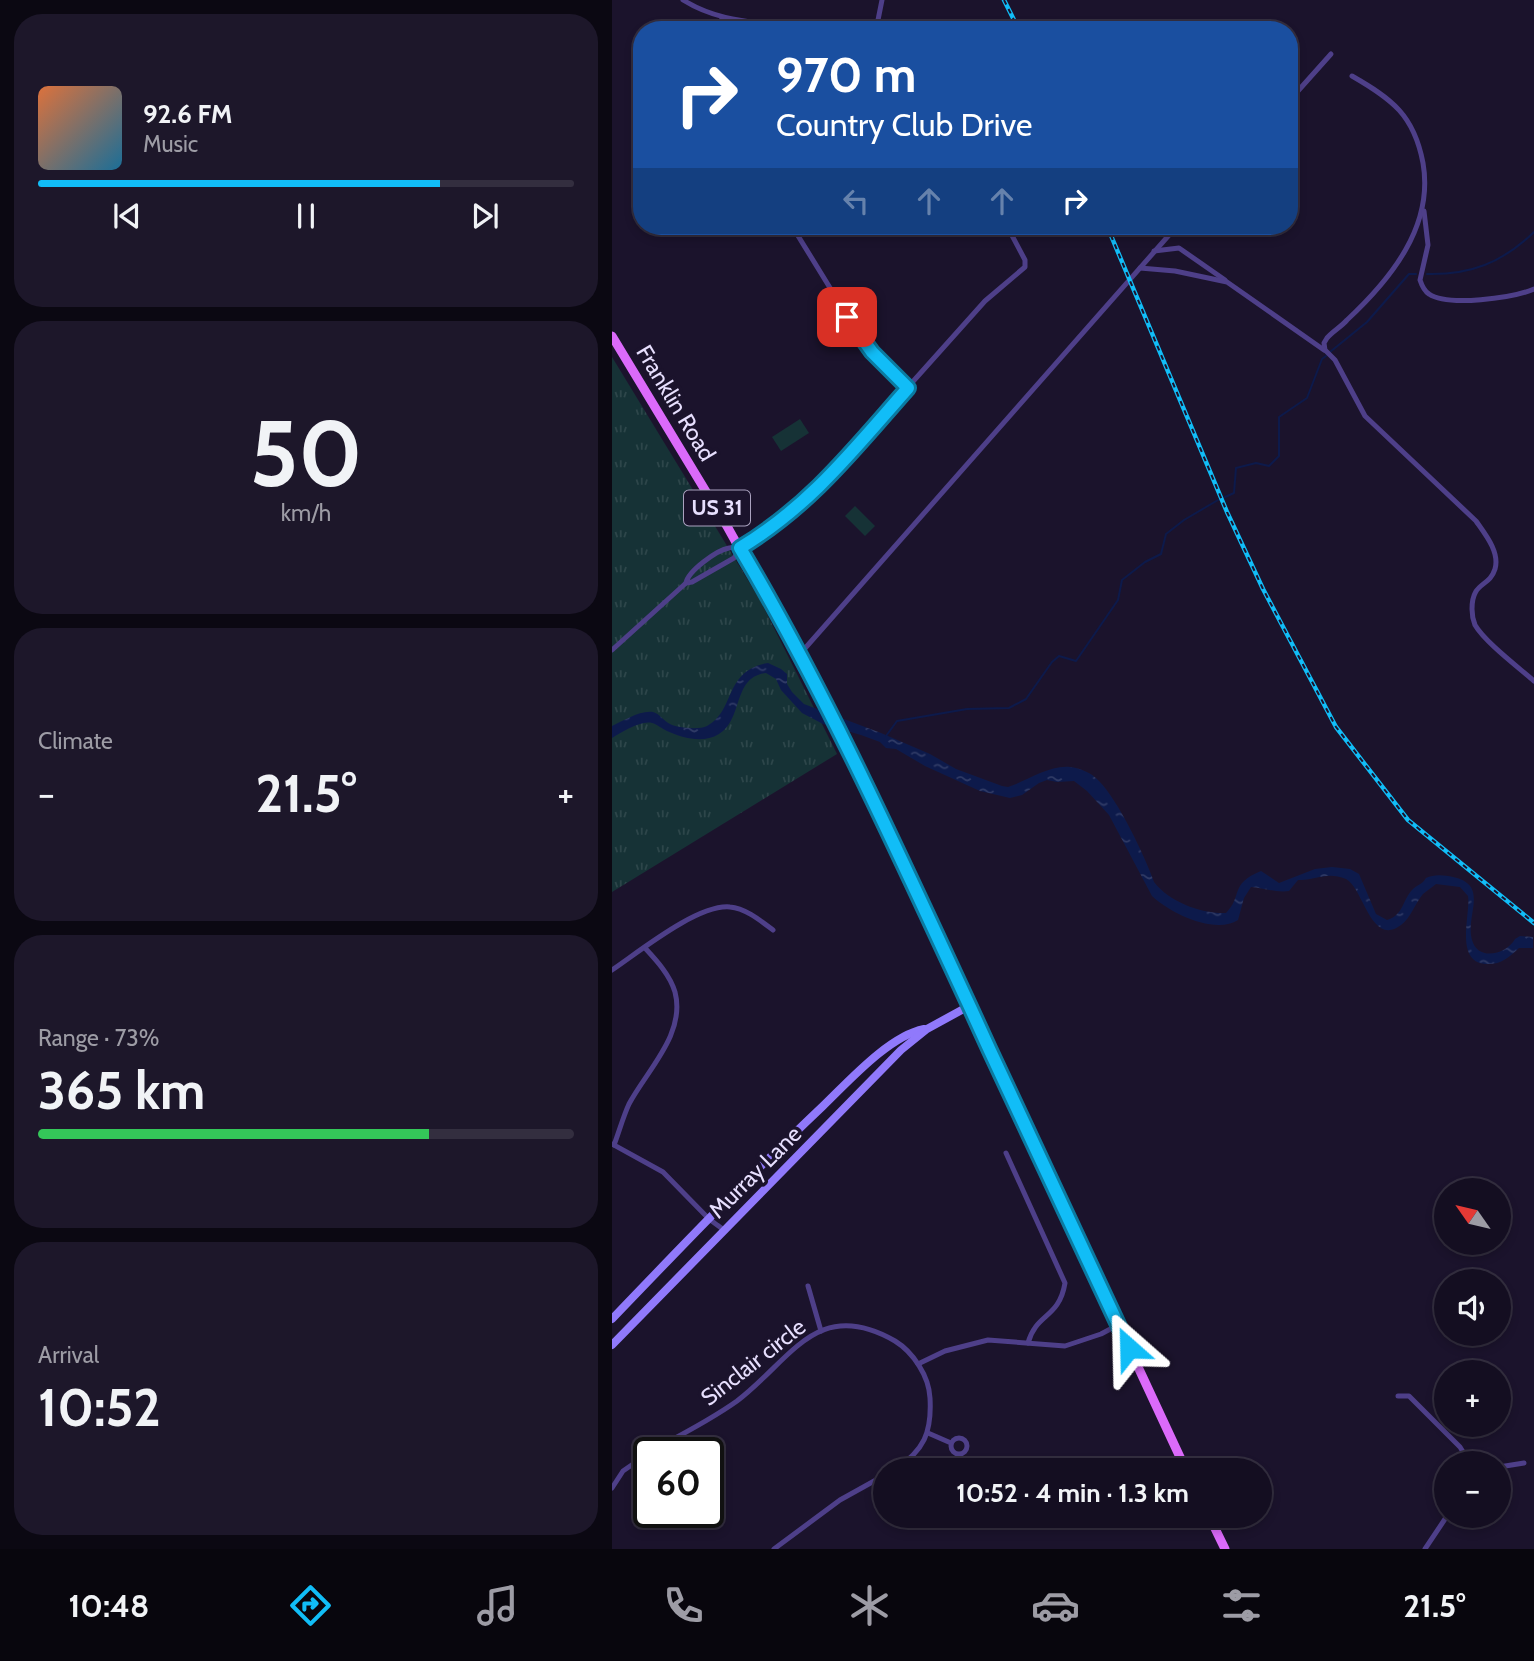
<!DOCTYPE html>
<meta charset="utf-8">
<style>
body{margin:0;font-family:Cabin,sans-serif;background:#1d172a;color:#f1f3f6;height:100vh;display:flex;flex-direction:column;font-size:26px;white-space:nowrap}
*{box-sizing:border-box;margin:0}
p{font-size:23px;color:#9d9ca5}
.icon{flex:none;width:38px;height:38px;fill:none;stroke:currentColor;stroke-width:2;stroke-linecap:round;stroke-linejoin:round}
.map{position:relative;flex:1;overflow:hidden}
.panel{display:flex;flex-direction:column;gap:14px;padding:14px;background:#0b0812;width:612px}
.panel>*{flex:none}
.guide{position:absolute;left:21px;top:21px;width:665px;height:214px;border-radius:28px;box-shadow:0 4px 10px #0003,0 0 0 2px #332e3f;background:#1a4fa0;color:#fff;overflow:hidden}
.needle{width:46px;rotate:304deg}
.controls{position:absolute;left:822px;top:1178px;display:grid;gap:14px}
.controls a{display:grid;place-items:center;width:77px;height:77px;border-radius:50%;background:#140e21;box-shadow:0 4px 10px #0003,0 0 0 2px #332e3f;font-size:35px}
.speed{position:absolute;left:21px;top:1437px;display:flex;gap:14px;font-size:35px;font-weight:700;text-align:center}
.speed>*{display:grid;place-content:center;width:91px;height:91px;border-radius:50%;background:#140e21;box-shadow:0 4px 10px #0003,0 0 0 2px #332e3f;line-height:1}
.speed .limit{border:4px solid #111;border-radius:10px;background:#fff;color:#111}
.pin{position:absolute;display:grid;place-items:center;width:60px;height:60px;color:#fff;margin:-30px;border-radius:14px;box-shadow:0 4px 10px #0006}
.me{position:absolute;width:77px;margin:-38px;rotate:335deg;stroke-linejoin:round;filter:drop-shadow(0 0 5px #0008)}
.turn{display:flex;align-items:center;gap:24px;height:147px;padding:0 28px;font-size:32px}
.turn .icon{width:91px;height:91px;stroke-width:2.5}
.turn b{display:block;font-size:49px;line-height:60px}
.lanes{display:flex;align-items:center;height:66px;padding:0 28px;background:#0003;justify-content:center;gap:35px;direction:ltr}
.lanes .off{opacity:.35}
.big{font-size:52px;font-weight:700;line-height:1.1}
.panel .card{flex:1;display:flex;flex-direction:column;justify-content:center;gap:10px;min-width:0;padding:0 24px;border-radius:28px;background:#1d172a}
.panel .dial{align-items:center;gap:0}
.dial b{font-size:91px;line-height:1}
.song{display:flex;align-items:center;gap:21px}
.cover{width:84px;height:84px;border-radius:10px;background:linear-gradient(135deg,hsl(20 70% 55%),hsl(200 70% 35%))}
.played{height:7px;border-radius:4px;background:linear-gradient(90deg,#11bdf7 75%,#332e3f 75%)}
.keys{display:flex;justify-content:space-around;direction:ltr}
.heat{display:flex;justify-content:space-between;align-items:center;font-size:38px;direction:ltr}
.charge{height:10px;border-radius:5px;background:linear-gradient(90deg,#34c759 73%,#332e3f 0)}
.trip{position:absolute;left:261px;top:1458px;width:399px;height:70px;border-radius:35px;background:#140e21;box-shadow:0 4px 10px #0003,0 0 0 2px #332e3f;font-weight:700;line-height:70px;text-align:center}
.dock{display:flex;height:112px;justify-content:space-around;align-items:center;background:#08060d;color:#9d9ca5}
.dock .icon{width:49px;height:49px}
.dock .active{color:#11bdf7}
.dock b{font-size:32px;color:#f1f3f6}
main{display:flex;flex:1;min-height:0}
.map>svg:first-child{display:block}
.grass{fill:url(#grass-tufts)}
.pitch{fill:#163236}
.water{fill:url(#water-ripples)}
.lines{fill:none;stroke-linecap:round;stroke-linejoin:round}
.stream{stroke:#0d1a4b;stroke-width:2}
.minor{stroke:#4e3f89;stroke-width:5}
.secondary{stroke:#9079fb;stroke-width:8}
.primary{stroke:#db6afa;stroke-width:9}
.rail-casing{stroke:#11bdf7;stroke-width:4.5}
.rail{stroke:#1b132c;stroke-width:2;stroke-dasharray:5;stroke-linecap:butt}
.route-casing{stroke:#0b7ba1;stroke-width:18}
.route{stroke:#11bdf7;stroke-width:12}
.labels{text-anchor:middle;stroke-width:7;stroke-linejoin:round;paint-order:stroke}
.shield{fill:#1b132c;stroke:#aaa2bf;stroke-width:2}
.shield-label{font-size:21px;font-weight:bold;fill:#e7dffe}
.street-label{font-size:23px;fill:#e7dffe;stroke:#1b132c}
</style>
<main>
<section class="panel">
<div class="card">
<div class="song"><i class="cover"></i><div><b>92.6 FM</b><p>Music</p></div></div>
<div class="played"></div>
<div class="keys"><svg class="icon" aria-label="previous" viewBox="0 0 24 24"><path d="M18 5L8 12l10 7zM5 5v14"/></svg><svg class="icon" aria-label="pause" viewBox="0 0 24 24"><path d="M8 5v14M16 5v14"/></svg><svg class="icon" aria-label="next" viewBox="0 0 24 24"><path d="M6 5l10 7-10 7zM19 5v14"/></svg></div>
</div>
<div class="card dial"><b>50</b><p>km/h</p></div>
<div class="card"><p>Climate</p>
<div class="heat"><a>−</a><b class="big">21.5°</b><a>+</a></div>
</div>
<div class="card"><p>Range · 73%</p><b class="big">365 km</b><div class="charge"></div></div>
<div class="card"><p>Arrival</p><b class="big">10:52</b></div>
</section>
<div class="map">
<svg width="922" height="1549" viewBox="0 0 922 1549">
<defs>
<pattern id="grass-tufts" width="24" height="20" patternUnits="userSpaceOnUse" patternTransform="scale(1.75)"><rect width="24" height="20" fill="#163236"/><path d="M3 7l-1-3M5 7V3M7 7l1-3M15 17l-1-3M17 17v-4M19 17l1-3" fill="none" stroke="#2d464a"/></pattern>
<pattern id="water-ripples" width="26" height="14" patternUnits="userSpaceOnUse" patternTransform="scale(1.75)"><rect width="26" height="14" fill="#0d1a4b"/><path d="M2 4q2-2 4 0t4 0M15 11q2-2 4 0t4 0" fill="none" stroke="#303b66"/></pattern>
</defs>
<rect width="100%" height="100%" fill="#1b132c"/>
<polygon class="grass" points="0,357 148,600 225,754 0,892"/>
<g class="pitch">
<polygon points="188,419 197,433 169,451 160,437"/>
<polygon points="243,506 263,526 253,536 233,516"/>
</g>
<path class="water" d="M156 663 169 669 175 674V684L180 692 192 704 269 733 318 754 344 769 390 786 396 787C415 781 437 765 458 767 468 768 480 773 487 781 506 800 533 856 542 882 557 902 590 914 614 913 631 896 617 884 649 871L667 883 703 869 720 867 738 869 747 874 764 914 775 920C792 915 790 900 801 889 806 884 810 885 814 878 822 874 832 875 841 877 878 885 853 915 860 940 866 962 895 954 903 939L908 936 921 937V948H907C896 958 889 965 873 964 842 961 859 913 856 896L848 887 824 884C820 887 815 891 811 894 803 903 799 918 789 925 759 948 751 887 734 879 714 871 704 881 686 880L677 891C665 893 652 888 639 887L632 898 626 920C603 935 558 913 540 896L497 815 475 791 462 781 445 782 435 780 427 783 410 795 398 798 368 791 313 766 284 749 274 748 268 742 249 735 211 724 190 713 169 690 164 679 154 673C120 677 132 719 107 734 91 744 70 738 55 731 50 729 45 724 40 723 29 720 10 732 0 738V726C11 721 28 710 41 712 48 714 52 721 58 724 66 728 87 730 95 726 124 711 111 671 156 663Z"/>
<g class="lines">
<g class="stream">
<path d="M815 274C858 275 890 263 922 232"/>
<polyline points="718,352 755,322 797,274 804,274"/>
<polyline points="613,497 622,493 624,468 644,463 657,466 667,456 667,417 695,398 710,359 714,356"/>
<polyline points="274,736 285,721 355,709 397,708 414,699 440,662 447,656 464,661 506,600 510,580 533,562 549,554 554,534 572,520 606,500"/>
</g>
<g class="minor">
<path d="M71 0C111 25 151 21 196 30"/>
<polyline points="108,30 110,18"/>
<polyline points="264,30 270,0"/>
<path d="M740 76C780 99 802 115 811 163 822 226 779 279 735 320 729 327 721 331 715 338L712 343 713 350 723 360 753 416 864 521C873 534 888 552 883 569 877 588 860 581 860 609 860 614 861 620 863 625 873 642 906 667 922 681"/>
<polyline points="677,101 719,54"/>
<path d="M812 211 816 245 808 280C810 286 812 291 817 294 836 307 901 298 922 289"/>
<polyline points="180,226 247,335 266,359 296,388"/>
<polyline points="542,251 567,248 613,280"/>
<polyline points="528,268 563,271 615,282 712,350"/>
<path d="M128 548C124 548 120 547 117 548 105 550 76 571 74 583L80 582 122 558 128 548 174 518 203 491 373 301 413 267V260L395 226"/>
<polyline points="0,650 74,583"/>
<polyline points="188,654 565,226"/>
<path d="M0 970C28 951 86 904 118 907 133 908 149 921 161 930"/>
<polyline points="0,1144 51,1172 97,1219 112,1230"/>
<path d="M2 1145C7 1132 11 1117 17 1104 35 1070 74 1034 63 992 58 975 45 961 33 948"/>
<path d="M394 1153 453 1283C447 1319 424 1313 416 1343"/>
<polyline points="196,1286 209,1331"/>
<polyline points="306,1364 333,1351 376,1340 453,1346 489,1334 506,1325"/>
<polyline points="786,1396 797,1396 848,1447 858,1463"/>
<polyline points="316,1433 339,1443"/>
<circle cx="347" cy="1446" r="8"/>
<path d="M37 1452C67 1436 97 1421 125 1401 179 1360 205 1296 283 1341 301 1352 317 1376 318 1398 320 1433 312 1450 283 1470"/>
<polyline points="887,1467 912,1463"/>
<polyline points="0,1488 11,1471 37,1453"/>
<polyline points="162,1549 228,1500 273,1475"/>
<polyline points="813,1549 835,1516"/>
</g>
<g class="secondary">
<path d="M0 1319C69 1247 138 1175 211 1106 237 1081 277 1036 312 1029"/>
<polyline points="0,1345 289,1050 315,1029 357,1006"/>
</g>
<g class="primary">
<polyline points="0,336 116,528 203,684 318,920 574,1470"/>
<polyline points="597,1516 613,1549"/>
</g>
<g class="rail-casing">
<g id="rail">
<polyline points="392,0 407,30"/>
<polyline points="495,226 615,512 651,589 724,727 796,820 922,923"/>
</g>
</g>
<use href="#rail" class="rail"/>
</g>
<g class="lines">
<g class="route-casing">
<path id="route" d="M235 317 260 352 296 388C242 449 199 505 128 548 215 695 286 852 358 1007 410 1121 464 1234 517 1348"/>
</g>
<use href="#route" class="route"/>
</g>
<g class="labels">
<rect class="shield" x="72" y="490.5" width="66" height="35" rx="5"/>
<g class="shield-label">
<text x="105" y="515">US 31</text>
</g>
<g class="street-label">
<text transform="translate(64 403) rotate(59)" y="8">Franklin Road</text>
<text transform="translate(143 1172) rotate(-45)" y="8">Murray Lane</text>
<text transform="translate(141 1362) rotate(-38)" y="8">Sinclair circle</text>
</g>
</g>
</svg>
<div class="controls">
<a><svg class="needle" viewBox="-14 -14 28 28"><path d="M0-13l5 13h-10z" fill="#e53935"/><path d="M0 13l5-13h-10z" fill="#9d9ca5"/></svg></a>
<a><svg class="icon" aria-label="sound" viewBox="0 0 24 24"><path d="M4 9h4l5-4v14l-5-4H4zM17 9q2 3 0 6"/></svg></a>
<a>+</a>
<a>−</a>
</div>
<div class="speed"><div class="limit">60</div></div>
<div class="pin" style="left:235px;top:317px;background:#d93025"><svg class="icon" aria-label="arrive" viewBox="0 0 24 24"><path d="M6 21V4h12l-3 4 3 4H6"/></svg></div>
<svg class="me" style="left:517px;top:1348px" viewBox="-20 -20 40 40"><path d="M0-17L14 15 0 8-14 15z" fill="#11bdf7" stroke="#fff" stroke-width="4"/></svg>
<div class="trip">10:52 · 4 min · 1.3 km</div>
<div class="guide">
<div class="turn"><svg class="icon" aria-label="right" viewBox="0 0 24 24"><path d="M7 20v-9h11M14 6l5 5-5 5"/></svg><div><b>970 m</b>Country Club Drive</div></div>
<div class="lanes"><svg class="icon off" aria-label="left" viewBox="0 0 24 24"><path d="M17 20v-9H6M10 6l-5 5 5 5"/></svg><svg class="icon off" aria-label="ahead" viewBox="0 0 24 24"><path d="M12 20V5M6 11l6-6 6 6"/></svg><svg class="icon off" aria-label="ahead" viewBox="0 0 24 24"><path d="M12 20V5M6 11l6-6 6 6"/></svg><svg class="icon" aria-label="right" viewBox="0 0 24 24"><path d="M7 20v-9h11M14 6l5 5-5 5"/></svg></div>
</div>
</div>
</main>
<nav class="dock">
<b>10:48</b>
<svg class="icon active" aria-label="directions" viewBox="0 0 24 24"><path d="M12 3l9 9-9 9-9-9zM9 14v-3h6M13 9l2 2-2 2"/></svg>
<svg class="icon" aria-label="music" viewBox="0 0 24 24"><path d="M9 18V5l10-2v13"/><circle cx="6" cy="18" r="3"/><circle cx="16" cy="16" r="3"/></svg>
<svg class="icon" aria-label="phone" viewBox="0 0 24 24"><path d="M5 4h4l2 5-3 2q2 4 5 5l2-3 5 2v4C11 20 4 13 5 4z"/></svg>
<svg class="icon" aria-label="climate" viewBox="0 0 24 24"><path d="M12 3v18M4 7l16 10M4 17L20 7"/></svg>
<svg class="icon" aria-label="car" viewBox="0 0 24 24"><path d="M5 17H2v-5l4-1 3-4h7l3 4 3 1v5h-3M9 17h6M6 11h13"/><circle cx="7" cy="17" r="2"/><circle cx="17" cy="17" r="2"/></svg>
<svg class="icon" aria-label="filters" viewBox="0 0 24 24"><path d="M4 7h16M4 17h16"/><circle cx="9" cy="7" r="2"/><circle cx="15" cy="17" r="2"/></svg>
<b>21.5°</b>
</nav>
